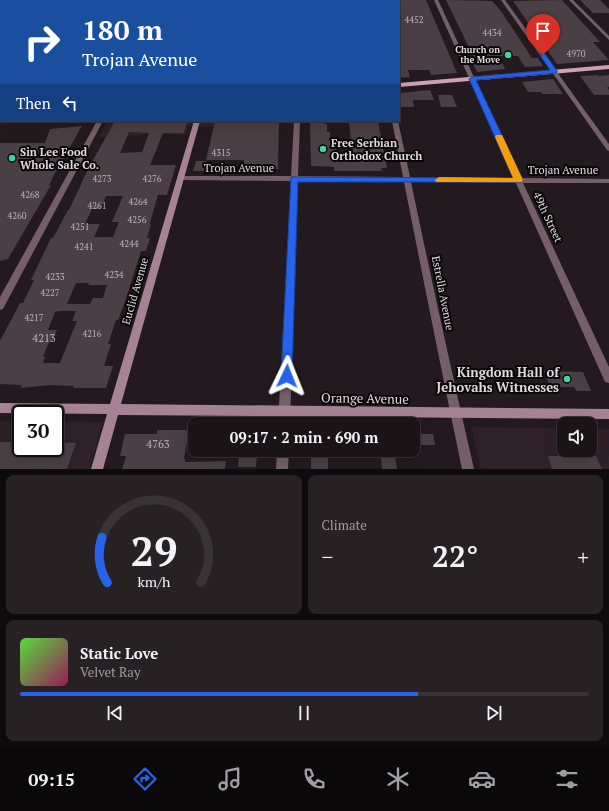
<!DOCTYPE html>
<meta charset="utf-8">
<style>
body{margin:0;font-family:"PT Serif",serif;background:#272123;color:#f1f3f6;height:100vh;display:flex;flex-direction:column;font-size:15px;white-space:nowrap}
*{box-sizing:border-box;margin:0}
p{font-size:13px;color:#9f9ea1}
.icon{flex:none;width:22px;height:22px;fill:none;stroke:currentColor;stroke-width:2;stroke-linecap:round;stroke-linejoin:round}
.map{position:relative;height:469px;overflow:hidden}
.drawer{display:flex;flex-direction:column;gap:6px;padding:6px;background:#0e0b0c;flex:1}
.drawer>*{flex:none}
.top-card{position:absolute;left:0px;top:0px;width:400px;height:122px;box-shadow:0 4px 16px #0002,0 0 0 1px #383335;background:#1a4fa0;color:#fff;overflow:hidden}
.tools{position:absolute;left:557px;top:417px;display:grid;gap:8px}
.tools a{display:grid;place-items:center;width:40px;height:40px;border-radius:8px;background:#1a1416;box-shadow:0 4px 16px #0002,0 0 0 1px #383335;font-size:20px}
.speed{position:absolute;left:12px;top:405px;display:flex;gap:8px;font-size:20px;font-weight:700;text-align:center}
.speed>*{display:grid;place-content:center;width:52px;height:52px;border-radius:50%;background:#1a1416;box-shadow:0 4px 16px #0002,0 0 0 1px #383335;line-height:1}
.speed .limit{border:2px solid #111;border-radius:6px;background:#fff;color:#111}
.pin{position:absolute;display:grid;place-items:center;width:34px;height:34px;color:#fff;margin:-41px -17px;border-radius:50% 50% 50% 0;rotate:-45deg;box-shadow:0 0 4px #0007}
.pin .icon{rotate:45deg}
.me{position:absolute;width:44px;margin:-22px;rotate:2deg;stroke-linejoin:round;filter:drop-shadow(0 0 3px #0008)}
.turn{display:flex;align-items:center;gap:14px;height:84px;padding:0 16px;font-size:18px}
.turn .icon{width:52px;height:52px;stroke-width:2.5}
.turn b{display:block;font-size:28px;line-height:34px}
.then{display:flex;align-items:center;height:38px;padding:0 16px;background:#0003;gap:8px;font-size:15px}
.big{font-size:30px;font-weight:800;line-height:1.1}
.drawer .tile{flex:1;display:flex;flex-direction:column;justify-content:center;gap:6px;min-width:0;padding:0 14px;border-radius:8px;background:#272123}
.drawer .dial{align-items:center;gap:0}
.dial svg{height:104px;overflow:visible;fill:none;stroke:#383335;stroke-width:7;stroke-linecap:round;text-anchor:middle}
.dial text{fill:#f1f3f6;stroke:none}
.song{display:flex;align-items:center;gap:12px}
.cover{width:48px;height:48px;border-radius:6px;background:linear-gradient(135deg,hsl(110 70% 55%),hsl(330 70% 35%))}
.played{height:4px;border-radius:2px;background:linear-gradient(90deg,#2563eb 70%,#383335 70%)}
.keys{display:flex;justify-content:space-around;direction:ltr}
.heat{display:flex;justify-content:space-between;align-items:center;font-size:22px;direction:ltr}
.drawer .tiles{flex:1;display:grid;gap:6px;grid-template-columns:1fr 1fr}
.tile:last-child{grid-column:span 2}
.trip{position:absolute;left:188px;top:417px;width:232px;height:40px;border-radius:8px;background:#1a1416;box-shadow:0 4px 16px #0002,0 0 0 1px #383335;font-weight:800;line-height:40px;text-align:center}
.dock{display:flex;height:64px;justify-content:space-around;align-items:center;background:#0a0809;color:#9f9ea1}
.dock .icon{width:28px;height:28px}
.dock .on{color:#2563eb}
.dock b{font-size:18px;color:#f1f3f6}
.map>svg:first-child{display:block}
.built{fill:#2e2128}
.building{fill:#493f44;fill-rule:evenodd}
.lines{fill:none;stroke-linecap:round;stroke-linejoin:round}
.minor{fill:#735e69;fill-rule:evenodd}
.tertiary{fill:#735e69;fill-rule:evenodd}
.secondary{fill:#a68394;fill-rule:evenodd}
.primary{fill:#cda0b6;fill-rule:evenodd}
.route{fill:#2563eb;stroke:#184099}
.slow{fill:#f59e0b}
.poi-dot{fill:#3cd4a4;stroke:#090608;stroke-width:1.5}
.labels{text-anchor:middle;stroke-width:4;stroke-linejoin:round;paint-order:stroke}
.number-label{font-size:9px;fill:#bab3b7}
.far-poi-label{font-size:9px;font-weight:bold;fill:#e0dadd;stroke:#090608;text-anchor:end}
.poi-label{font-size:11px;font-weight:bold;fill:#e0dadd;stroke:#090608;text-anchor:start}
.street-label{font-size:11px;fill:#e0dadd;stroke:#090608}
.near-number-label{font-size:11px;fill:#bab3b7}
.near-poi-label{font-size:13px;font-weight:bold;fill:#e0dadd;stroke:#090608;text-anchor:end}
.near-street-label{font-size:13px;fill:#e0dadd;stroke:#090608}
</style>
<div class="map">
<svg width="609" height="469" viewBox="0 0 609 469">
<rect width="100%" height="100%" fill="#221a1e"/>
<g class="built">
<polygon points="107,121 244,121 243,127 188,127 185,135 147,134 127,137 99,137"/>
<polygon points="0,421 21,421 21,448 55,448 55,421 103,422 89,469 0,469"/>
<polygon points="471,427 564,428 564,450 590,450 590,429 609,429 609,469 481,469"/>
</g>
<g class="building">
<polygon points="399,0 426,0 457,73 431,75 429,70 408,70 410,77 399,78"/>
<polygon points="446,0 492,1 501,11 532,58 538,58 543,66 525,67 518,56 499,56 505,69 477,72 472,62 476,62"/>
<polygon points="562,0 600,42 593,42 609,60 557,64 513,1"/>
<polygon points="580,0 600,0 609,9 609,13 593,13"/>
<polygon points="598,75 599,76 609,75 609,87 607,87 609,90 609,95 594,95 580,76"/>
<polygon points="553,79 563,94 543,94 541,92 528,92 522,82"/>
<polygon points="430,90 434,100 413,100 414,107 400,107 399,93"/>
<polygon points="438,95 452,95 457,107 441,107"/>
<path d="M115 121H171L170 123H187L184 133H163L150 165H176L167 195H158L151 219 150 224H151L147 238H150L146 251H141L125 302 118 320H116L108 344H111L104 366H113L106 388H73L74 386 51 385 21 388 22 385 0 384V341L20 303H23L34 280H31L51 238H53L68 210H69L89 167ZM129 132 149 133 142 152 120 153ZM106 196H123L112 222H119L113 237H94L100 224H85L92 209H100ZM76 283H89L88 285H107L103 298H93L90 304H67ZM59 311H76L72 321H77L60 363H43L45 357H43L49 342H52L57 330H48L55 312Z"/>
<polygon points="215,121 279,121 278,169 254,169 254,172 243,172 244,160 206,160"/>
<polygon points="310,121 324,121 324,124 327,124 327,132 330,132 331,146 336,146 336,152 350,152 349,142 351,142 349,121 378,121 387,168 381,168 382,171 334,171 334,167 311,166"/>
<polygon points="82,126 51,180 52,180 49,185 51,185 8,259 0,261 0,143 45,143 50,129"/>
<polygon points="196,161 207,161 204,171 193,171"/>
<polygon points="544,371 583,372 591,391 576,391 574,387 550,387"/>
<polygon points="157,430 189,430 184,459 185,459 185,462 226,461 225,469 122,469 126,456 120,456 125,434 157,434"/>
<polygon points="420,434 433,434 435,445 413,445 413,436 420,436"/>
<polygon points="0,442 21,442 21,448 55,448 55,442 76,443 67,469 0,469"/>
<rect x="311" y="450" width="17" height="19"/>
<polygon points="348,450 364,450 365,457 349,457"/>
<polygon points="380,450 394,450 397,469 382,469"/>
<polygon points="239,453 257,453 256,467 238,467"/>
<polygon points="548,456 596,456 602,469 552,469"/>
</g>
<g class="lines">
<g class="minor">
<rect x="95" y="0" width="4" height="1"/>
<rect x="299" y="0" width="4" height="1"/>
<rect x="367" y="0" width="4" height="1"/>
<path d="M434 0H438L521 178 609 179V183H523L609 367V383L605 382 516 183 411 182C431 278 452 373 474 469H462C442 373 423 278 404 182L298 181 290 424H278L291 181 182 180 178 178 182 176H291L294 121H300L298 176 403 177 392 121H398L410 177 514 178Z"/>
<polygon points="569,0 573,0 609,36 609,40"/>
<rect x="0" y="13" width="1" height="2"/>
<polygon points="97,121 103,121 3,309 0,310 0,297"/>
<polygon points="277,450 289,450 288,469 276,469"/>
</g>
<polygon class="tertiary" points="501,0 505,0 609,144 609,151 607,150"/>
<g class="secondary">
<rect x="233" y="0" width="4" height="1"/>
<polygon points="194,121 200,121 121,404 609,409 609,419 118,415 103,469 91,469 107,414 0,413 0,403 110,404"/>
</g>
<g class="primary">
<polygon points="609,65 609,69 399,87 399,83"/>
<polygon points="0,118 1,121 4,122 0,122"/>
</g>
</g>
<polygon class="route" points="543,53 545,54 557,71 557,73 476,80 523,180 522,182 298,182 292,376 291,380 287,381 282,380 281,376 291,177 513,178 469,79 472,77 550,70 540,55"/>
<polygon class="slow" points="496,135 502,135 503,137 523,180 522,182 436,182 435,180 439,177 513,178 495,137"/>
<g class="poi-dot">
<circle cx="508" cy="55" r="4"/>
<circle cx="323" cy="149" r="4"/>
<circle cx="12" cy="158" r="4"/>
<circle cx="567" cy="379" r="4"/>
</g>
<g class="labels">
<g class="number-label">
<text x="414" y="23">4452</text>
<text x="492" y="36">4434</text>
<text x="576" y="57">4970</text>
<text x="221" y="156">4315</text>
<text x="102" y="182">4273</text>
<text x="152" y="182">4276</text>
<text x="30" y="198">4268</text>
<text x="138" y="205">4264</text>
<text x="97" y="209">4261</text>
<text x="17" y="219">4260</text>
<text x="137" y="223">4256</text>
<text x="80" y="230">4251</text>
<text x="129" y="247">4244</text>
<text x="84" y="250">4241</text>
<text x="114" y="278">4234</text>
<text x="55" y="280">4233</text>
<text x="50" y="296">4227</text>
<text x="34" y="321">4217</text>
<text x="92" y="337">4216</text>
</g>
<g class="far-poi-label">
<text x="500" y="53">Church on<tspan x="500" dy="10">the Move</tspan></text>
</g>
<g class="poi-label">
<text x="331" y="147">Free Serbian<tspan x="331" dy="13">Orthodox Church</tspan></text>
<text x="20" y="156">Sin Lee Food<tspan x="20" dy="13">Whole Sale Co.</tspan></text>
</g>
<g class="street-label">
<text x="239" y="172">Trojan Avenue</text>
<text x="563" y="174">Trojan Avenue</text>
<text transform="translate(548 217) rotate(65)" y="4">49th Street</text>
<text transform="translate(135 291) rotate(-74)" y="4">Euclid Avenue</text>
<text transform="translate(443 293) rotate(79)" y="4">Estrella Avenue</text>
</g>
<g class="near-number-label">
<text x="44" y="342">4213</text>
<text x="158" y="448">4763</text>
</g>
<g class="near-poi-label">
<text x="559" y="377">Kingdom Hall of<tspan x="559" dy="15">Jehovahs Witnesses</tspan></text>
</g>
<g class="near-street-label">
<text transform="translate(365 398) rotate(1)" y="5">Orange Avenue</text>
</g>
</g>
</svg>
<div class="tools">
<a><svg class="icon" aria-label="sound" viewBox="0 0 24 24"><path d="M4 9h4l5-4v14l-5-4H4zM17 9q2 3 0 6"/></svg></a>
</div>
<div class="speed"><div class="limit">30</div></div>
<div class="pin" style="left:543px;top:55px;background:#d93025"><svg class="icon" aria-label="arrive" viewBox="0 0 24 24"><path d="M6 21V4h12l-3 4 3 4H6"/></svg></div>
<svg class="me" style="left:287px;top:376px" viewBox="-20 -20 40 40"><path d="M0-17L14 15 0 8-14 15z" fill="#2563eb" stroke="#fff" stroke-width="4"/></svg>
<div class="trip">09:17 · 2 min · 690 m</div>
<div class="top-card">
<div class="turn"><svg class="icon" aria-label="right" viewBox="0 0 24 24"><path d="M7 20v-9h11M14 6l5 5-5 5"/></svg><div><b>180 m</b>Trojan Avenue</div></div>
<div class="then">Then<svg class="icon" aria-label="left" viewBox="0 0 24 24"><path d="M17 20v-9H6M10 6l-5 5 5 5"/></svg></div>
</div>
</div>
<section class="drawer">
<div class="tiles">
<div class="tile dial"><svg viewBox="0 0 100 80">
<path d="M14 69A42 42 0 1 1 86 69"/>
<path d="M14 69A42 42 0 0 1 10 34" stroke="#2563eb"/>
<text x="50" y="56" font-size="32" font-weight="700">29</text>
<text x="50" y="72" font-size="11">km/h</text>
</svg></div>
<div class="tile"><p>Climate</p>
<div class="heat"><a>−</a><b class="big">22°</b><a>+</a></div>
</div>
<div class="tile">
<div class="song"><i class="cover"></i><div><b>Static Love</b><p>Velvet Ray</p></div></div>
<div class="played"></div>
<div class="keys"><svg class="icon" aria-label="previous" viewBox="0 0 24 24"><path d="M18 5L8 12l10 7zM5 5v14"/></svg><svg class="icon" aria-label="pause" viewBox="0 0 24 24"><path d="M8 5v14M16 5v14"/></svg><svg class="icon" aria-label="next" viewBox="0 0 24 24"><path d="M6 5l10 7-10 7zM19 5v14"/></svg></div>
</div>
</div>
</section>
<nav class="dock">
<b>09:15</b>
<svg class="icon on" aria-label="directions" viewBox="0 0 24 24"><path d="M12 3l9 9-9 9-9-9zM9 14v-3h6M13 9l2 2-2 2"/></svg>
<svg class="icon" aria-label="music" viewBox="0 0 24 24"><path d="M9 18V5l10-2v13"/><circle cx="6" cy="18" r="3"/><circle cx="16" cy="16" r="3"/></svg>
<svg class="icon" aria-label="phone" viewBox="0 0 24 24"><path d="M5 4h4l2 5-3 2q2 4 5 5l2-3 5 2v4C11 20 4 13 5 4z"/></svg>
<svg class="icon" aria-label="climate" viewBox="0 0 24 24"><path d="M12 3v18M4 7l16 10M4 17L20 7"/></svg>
<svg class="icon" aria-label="car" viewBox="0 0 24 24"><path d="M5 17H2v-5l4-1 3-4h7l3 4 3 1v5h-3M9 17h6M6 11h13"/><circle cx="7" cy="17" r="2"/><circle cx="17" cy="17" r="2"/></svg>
<svg class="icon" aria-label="filters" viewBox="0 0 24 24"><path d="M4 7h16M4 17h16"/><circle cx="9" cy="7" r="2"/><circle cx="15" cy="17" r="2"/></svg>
</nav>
